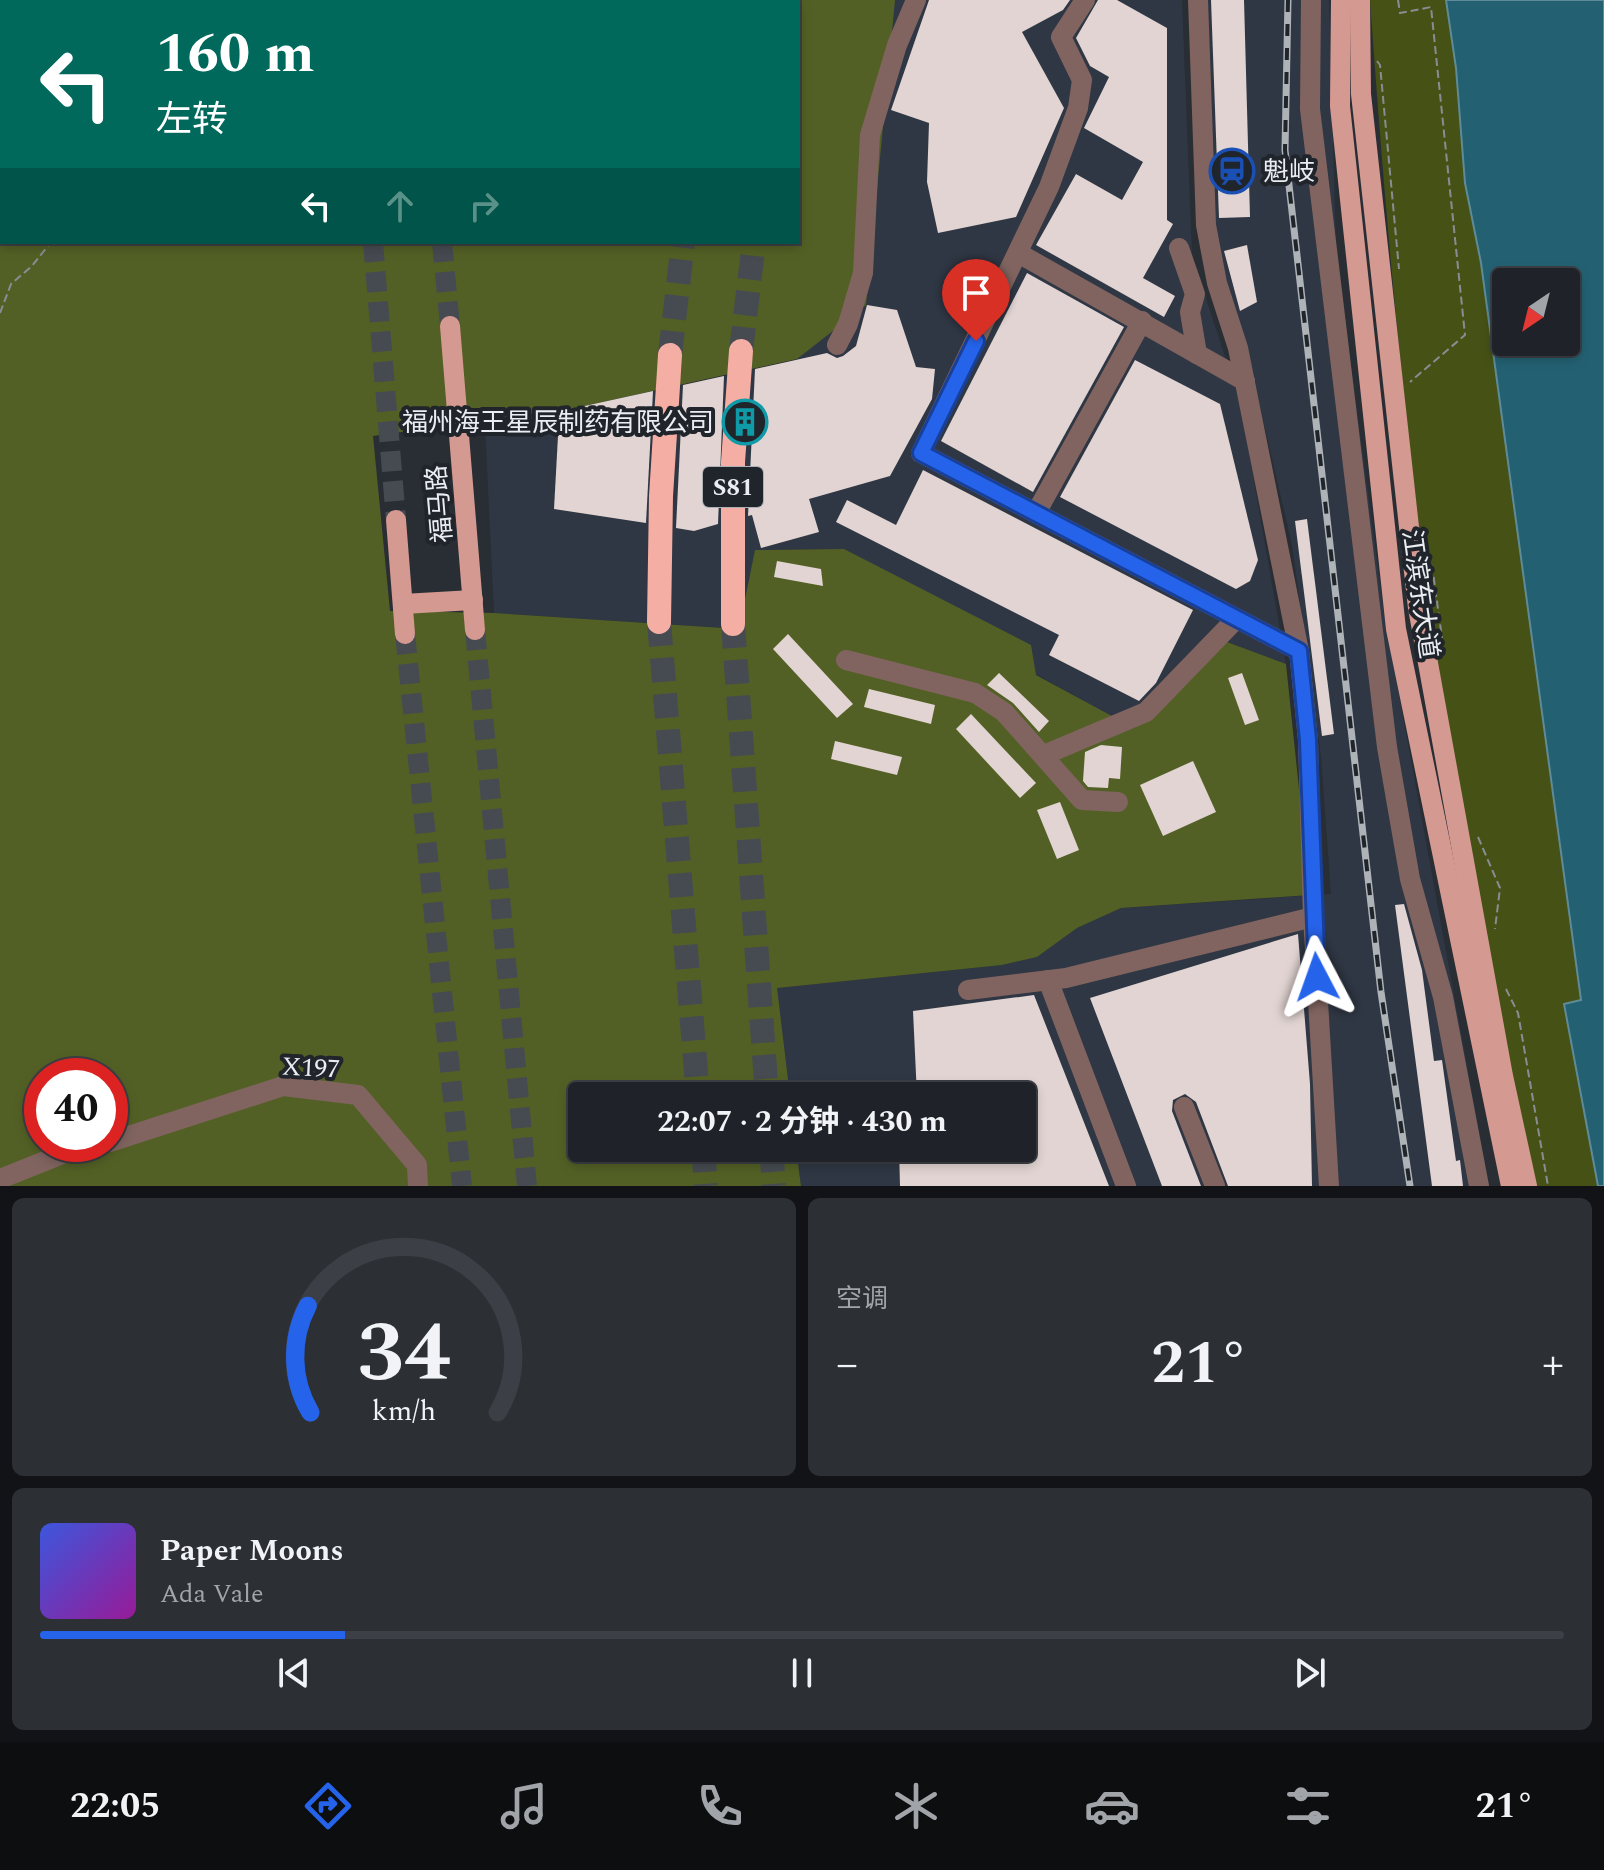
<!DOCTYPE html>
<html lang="zh">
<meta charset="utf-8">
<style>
body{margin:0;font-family:Spectral,"Noto Sans SC",serif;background:#2c2f34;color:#f1f3f6;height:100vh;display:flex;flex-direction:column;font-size:30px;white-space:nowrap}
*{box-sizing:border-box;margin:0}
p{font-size:26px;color:#a1a4a8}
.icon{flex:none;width:44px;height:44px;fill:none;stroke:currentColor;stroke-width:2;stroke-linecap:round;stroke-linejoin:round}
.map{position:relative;height:1186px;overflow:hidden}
.details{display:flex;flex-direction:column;gap:12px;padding:12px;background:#111316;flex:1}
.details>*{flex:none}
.banner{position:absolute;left:0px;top:0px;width:800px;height:244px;box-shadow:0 4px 12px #0003,0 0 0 2px #3c3f45;background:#00695c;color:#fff;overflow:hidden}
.needle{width:52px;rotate:215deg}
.controls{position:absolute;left:1492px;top:268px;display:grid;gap:16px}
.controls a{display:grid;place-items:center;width:88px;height:88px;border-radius:8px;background:#1f2228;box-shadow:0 4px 12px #0003,0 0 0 2px #3c3f45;font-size:40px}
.speed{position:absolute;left:24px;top:1058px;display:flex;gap:16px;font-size:40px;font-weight:700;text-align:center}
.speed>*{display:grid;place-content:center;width:104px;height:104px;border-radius:50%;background:#1f2228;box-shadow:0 4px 12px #0003,0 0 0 2px #3c3f45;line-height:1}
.speed .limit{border:12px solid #d22;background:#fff;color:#111}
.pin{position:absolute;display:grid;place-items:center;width:68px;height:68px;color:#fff;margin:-82px -34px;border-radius:50% 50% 50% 0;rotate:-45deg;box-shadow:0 0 8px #0007}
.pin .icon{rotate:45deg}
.me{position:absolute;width:88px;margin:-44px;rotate:356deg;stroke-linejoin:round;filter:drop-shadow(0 0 6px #0008)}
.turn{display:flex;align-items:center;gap:28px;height:168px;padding:0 24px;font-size:36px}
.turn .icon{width:104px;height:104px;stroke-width:2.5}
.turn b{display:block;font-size:56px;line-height:68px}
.lanes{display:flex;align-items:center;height:76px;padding:0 24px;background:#0003;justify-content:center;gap:40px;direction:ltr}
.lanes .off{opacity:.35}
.big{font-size:60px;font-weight:700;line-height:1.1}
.details .widget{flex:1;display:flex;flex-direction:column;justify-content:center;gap:12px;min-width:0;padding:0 28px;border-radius:12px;background:#2c2f34}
.details .dial{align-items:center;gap:0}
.dial svg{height:208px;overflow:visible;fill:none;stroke:#3c3f45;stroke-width:7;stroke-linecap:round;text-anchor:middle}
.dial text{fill:#f1f3f6;stroke:none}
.song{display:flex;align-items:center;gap:24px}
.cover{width:96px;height:96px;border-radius:12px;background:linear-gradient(135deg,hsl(230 70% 55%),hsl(300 70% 35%))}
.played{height:8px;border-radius:4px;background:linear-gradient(90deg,#2563eb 20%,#3c3f45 20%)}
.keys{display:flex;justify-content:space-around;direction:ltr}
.heat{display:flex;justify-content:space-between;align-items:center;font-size:44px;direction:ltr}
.details .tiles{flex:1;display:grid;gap:12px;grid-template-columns:1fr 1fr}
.widget:last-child{grid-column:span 2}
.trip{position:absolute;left:568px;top:1082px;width:468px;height:80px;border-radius:8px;background:#1f2228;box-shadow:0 4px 12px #0003,0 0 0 2px #3c3f45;font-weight:700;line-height:80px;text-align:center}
.dock{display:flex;height:128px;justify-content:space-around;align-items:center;background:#0c0e10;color:#a1a4a8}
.dock .icon{width:56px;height:56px}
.dock .on{color:#2563eb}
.dock b{font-size:36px;color:#f1f3f6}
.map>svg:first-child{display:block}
.built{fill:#2f3744}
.green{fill:#455115}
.forest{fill:#536025;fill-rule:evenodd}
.water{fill:#236172;stroke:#5f8b98;stroke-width:2;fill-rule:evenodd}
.building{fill:#e1d4d2}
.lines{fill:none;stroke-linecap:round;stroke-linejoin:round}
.major-tunnel{stroke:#464b51;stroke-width:20;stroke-dasharray:20 10;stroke-linecap:butt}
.highway-tunnel{stroke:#464b51;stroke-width:24;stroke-dasharray:24 12;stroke-linecap:butt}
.path{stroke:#898d93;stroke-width:2;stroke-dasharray:8 4;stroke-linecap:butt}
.minor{stroke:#816460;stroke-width:20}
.major{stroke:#d49991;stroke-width:20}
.highway{stroke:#f5aea4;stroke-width:24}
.rail-casing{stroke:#aeb3b7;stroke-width:7}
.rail{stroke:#20242b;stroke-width:4;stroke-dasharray:12;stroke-linecap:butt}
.major-bridge{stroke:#d49991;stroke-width:20}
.route-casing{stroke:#184099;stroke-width:20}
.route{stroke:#2563eb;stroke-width:14}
.labels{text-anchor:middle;stroke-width:8;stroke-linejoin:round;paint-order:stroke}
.shield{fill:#20242b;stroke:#adb1b6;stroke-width:2}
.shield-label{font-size:24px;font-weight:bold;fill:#eaeef2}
.poi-label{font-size:26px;fill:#eaeef2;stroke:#20242b;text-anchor:start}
.street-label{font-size:26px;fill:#eaeef2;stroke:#20242b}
</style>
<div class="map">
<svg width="1604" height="1186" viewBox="0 0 1604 1186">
<rect width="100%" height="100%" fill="#292e35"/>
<g class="built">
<polygon points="895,0 1182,0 1192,256 1240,402 1286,664 1227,642 1134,729 1036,674 844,549 755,550 740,629 494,613 485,423 580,407 797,360"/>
<polygon points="1205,0 1329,0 1336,250 1351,367 1384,613 1489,1186 801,1186 796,1148 1022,1148 1022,1096 790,1096 776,988 1002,965 1037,957 1077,928 1121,908 1331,894 1321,756 1292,545 1245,342 1201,223"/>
</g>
<path class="green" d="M1370 0H1446L1456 68 1465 183 1481 263 1581 1001 1564 1004 1598 1186H1535C1510 1062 1480 937 1460 812 1415 543 1389 272 1370 0Z"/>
<path class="forest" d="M0 0H895L866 305 797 359 580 407 373 436 390 611 494 613 739 629 755 550 844 549 1031 645 1036 675 1134 728 1227 642 1286 664 1310 895 1121 908 1077 928 1037 957 1002 965 777 988 790 1096H582V1148H796L801 1186H0ZM2 2H798V242H2ZM42 1076H110V1144H42Z"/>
<path class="water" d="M1446 0H1604V1186H1598L1564 1004 1581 1000 1481 263 1465 183 1456 68ZM1506 282H1566V342H1506Z"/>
<g class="building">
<polygon points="929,0 1070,0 1063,10 1022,32 1064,108 1016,217 938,233 927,182 929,123 891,110"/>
<polygon points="1098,0 1117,0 1167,28 1167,220 1173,224 1143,278 1175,296 1164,317 1036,245 1076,174 1122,200 1143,162 1084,128 1109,77 1090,66 1076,38"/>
<polygon points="1211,0 1244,0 1250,217 1219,218"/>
<polygon points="1247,245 1257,302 1240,311 1224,251"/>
<polygon points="1027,273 1124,327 1033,492 941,441"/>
<polygon points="867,305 897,310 916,367 935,369 932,399 890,476 809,499 819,532 761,548 752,515 748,516 755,369 827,353 837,358 843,356 856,346"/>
<polygon points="1135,360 1220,404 1258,560 1250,581 1236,589 1060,497"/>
<polygon points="724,376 718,524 694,531 676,528 683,385"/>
<polygon points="653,391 646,523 554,509 558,436 580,407"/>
<polygon points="923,470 1193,610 1156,683 1139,701 1049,655 1059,635 836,522 847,500 896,525"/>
<polygon points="1307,519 1334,734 1322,736 1295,521"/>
<polygon points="777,561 821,569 823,586 774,577"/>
<polygon points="788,634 853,704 837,718 773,649"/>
<polygon points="999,673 1049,721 1039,732 1013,703 987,685"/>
<polygon points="1242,673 1259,720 1245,725 1228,678"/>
<polygon points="869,689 935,705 931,724 864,707"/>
<polygon points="971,714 1036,783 1020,798 956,729"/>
<polygon points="835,741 902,757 897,775 831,759"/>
<polygon points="1101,745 1122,747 1120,779 1109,778 1108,788 1088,787 1083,781 1085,752"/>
<polygon points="1193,761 1216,812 1163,836 1140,785"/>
<polygon points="1060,802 1079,850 1057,859 1037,810"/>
<polygon points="1404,904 1422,970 1434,1061 1442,1060 1456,1161 1460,1160 1463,1186 1432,1186 1395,905"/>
<polygon points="1298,934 1310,1084 1312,1186 1228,1186 1196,1102 1185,1094 1173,1100 1172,1111 1201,1186 1162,1186 1090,998"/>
<polygon points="1034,995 1109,1186 900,1186 899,1148 1022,1148 1022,1096 917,1096 913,1011"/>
</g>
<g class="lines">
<g class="major-tunnel">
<polyline points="354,0 354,2"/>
<polyline points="420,0 421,2"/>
<polyline points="373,242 396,520"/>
<polyline points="442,242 450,326"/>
<polyline points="475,630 527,1186"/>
<polyline points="405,634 462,1186"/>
</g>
<g class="highway-tunnel">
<polyline points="711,2 712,0"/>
<polyline points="782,2 782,0"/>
<polyline points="741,351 754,242"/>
<polyline points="670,355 683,242"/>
<polyline points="659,622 698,1096"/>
<polyline points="733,624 767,1096"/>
<polyline points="703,1148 706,1186"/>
<polyline points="771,1148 774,1186"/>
</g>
<g class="path">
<polyline points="1398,0 1400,13 1431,7 1465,335 1410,382"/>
<polyline points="39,2 43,0"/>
<polyline points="1377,61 1380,65 1399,269"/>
<polyline points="0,313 11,284 32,266 51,242"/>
<polyline points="1432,565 1442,638"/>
<polyline points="1478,837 1500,888 1495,929"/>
<polyline points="1506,989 1518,1013 1548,1186"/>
</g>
<g class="minor">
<polyline points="1085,0 1061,37 1082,80 1078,108 1049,187 921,453 1299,651"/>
<polyline points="1198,0 1206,225 1217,283 1238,348 1299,651 1308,740 1313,917 1329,1186"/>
<polyline points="1311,0 1310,109 1387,747 1410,879 1443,997 1479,1186"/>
<polyline points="1179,248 1195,294 1190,312 1197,354"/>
<polyline points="1018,253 1245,381"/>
<polyline points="837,345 848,324 863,273 870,135 897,45 916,0"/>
<polyline points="1036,513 1142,321"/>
<polyline points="846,660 975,693 1004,712 1082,800 1118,802"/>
<polyline points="1044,755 1146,712 1236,619"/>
<polyline points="1048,980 1126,1186"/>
<polyline points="968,990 1066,978 1313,917"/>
<polyline points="1184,1107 1215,1186"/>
<polyline points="110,1142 283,1086 358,1095 417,1165 418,1186"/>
<polyline points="0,1179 65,1153 100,1144"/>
</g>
<g class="major">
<polyline points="450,326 475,630"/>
<polyline points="396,520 405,634"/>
<polyline points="403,604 473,600"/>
</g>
<g class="highway">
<polyline points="659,622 661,496 670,355"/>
<polyline points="733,624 733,462 741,351"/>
</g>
<g class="rail-casing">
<polyline id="rail" points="1288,0 1285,150 1381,992 1410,1186"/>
</g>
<use href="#rail" class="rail"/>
<g class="major-bridge">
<polyline points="1341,0 1340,106 1396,629 1511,1186"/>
<polyline points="1360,0 1361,94 1418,608 1503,1076 1527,1186"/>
</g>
</g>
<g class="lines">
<g class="route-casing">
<polyline id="route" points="976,341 921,453 1299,651 1308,740 1317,977"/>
</g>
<use href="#route" class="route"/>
</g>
<defs>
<g id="station-ring" transform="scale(2.3)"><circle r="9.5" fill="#20242b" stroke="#1a4fb4" stroke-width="1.5"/><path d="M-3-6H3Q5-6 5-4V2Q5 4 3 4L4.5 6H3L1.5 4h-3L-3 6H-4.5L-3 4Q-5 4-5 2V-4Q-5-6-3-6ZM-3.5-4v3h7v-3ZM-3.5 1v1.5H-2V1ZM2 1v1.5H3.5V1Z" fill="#1a4fb4"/></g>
<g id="building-ring" transform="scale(2.3)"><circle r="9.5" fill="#20242b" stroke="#0f9aa8" stroke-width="1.5"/><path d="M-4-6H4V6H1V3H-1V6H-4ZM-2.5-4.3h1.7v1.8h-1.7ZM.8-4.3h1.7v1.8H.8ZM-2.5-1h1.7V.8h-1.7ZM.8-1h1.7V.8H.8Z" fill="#0f9aa8"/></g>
</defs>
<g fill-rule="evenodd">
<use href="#station-ring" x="1232" y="171"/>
<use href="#building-ring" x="745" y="422"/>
</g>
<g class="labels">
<rect class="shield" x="703" y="467" width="60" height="40" rx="6"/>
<g class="shield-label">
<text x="733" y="495">S81</text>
</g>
<g class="poi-label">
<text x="1263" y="180">魁岐</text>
<text x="714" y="431" text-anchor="end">福州海王星辰制药有限公司</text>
</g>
<g class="street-label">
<text transform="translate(439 504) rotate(-95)" y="9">福马路</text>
<text transform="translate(1421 594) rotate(82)" y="9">江滨东大道</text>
<text transform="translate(311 1067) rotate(3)" y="9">X197</text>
</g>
</g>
</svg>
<div class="controls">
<a><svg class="needle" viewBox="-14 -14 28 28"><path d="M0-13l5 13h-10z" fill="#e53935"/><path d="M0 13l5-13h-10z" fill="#a1a4a8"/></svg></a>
</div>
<div class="speed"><div class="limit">40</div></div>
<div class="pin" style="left:976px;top:341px;background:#d93025"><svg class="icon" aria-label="arrive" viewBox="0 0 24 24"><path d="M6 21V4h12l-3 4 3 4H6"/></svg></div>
<svg class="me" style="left:1317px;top:977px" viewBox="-20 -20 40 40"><path d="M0-17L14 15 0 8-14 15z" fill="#2563eb" stroke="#fff" stroke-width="4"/></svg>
<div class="trip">22:07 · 2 分钟 · 430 m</div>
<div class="banner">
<div class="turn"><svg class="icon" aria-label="left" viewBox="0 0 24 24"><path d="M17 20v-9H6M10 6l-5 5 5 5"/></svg><div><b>160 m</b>左转</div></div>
<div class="lanes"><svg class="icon" aria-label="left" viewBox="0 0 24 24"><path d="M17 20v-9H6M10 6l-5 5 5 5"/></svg><svg class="icon off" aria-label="ahead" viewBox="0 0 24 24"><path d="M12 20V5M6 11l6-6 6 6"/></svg><svg class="icon off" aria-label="right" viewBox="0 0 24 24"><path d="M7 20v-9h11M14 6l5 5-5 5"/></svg></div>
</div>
</div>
<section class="details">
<div class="tiles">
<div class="widget dial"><svg viewBox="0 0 100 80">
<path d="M14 69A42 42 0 1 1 86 69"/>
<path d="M14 69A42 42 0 0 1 13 28" stroke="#2563eb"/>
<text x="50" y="56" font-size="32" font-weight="700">34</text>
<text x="50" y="72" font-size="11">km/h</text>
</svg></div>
<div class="widget"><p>空调</p>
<div class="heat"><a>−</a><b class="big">21°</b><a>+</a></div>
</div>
<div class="widget">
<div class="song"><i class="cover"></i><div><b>Paper Moons</b><p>Ada Vale</p></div></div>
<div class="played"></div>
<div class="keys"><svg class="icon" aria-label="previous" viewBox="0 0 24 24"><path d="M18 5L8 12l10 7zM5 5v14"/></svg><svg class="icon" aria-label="pause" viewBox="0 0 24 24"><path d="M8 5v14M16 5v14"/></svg><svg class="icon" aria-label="next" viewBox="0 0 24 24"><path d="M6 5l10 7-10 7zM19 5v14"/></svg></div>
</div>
</div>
</section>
<nav class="dock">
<b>22:05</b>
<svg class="icon on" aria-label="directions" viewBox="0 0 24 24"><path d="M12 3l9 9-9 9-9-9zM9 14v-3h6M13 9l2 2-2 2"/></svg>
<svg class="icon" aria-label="music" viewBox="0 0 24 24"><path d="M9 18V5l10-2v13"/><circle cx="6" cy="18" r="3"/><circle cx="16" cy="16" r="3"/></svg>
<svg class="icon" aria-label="phone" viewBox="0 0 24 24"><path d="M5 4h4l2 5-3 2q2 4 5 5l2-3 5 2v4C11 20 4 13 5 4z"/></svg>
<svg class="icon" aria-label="climate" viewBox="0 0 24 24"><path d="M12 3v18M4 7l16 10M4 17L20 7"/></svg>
<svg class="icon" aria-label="car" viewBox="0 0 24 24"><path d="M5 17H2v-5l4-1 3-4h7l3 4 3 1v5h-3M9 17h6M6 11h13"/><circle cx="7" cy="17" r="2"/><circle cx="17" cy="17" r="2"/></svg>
<svg class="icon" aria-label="filters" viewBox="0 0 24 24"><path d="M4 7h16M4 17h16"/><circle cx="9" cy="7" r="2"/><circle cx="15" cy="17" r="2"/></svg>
<b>21°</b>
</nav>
